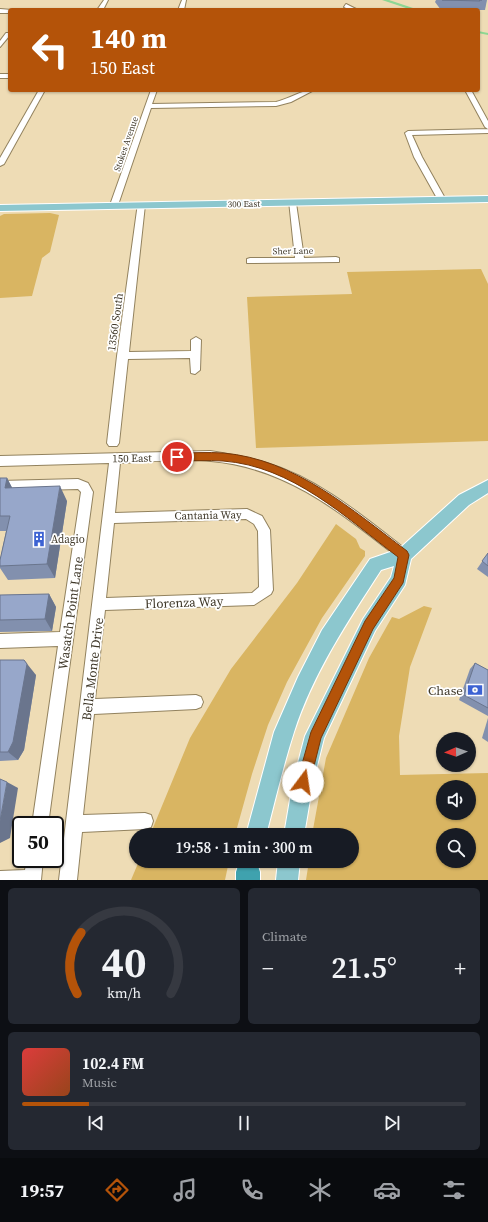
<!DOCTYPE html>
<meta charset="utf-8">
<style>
body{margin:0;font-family:"Source Serif 4",serif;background:#242831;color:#f1f3f6;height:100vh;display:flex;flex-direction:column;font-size:15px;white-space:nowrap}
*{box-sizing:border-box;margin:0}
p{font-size:13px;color:#9ea1a6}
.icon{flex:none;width:22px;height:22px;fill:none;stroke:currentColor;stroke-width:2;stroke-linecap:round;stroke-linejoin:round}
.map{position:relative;height:880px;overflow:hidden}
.drawer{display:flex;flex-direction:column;gap:8px;padding:8px;background:#0d0f14;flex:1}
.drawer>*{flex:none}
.banner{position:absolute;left:8px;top:8px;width:472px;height:84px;border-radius:4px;box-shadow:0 1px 3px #0004;background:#b45309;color:#fff;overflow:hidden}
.needle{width:26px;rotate:268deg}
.controls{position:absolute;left:436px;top:732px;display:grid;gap:8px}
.controls a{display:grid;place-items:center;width:40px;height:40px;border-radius:50%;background:#171b24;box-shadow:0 1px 3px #0004;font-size:20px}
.speed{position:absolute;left:12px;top:816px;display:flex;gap:8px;font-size:20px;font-weight:700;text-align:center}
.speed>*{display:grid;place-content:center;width:52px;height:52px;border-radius:50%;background:#171b24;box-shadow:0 1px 3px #0004;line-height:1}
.speed .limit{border:2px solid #111;border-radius:6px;background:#fff;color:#111}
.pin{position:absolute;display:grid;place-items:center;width:34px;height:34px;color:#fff;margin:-17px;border:2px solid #fff;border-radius:50%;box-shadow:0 1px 4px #0007}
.me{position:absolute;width:44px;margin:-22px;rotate:14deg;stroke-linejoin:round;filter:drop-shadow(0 0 3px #0008)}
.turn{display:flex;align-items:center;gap:14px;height:84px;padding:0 16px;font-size:18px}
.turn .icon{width:52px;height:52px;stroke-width:2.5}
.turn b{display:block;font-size:28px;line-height:34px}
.big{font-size:30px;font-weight:600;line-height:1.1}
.drawer .tile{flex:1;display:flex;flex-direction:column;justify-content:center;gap:6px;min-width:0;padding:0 14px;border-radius:6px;background:#242831}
.drawer .dial{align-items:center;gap:0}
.dial svg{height:104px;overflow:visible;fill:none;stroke:#363941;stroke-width:7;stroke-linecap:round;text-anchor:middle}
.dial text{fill:#f1f3f6;stroke:none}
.song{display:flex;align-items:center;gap:12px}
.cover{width:48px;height:48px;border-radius:6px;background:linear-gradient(135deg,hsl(0 70% 55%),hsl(20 70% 35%))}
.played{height:4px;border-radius:2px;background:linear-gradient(90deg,#b45309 15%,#363941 15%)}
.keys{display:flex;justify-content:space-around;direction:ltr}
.heat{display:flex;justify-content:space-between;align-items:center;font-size:22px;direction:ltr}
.drawer .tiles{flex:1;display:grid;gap:8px;grid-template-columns:1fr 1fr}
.tile:last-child{grid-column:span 2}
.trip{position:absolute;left:129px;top:828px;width:230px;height:40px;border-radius:20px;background:#171b24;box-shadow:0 1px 3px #0004;font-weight:600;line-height:40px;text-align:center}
.menu{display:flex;height:64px;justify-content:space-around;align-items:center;background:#090b0e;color:#9ea1a6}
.menu .icon{width:28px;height:28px}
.menu .current{color:#b45309}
.menu b{font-size:18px;color:#f1f3f6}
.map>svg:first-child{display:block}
.green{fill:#d9b562;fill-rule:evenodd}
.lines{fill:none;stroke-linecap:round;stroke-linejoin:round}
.canal{fill:#8dd793;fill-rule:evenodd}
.minor-casing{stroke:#92825e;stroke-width:2}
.major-casing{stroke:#fff;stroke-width:2}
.highway-casing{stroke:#fff;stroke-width:2}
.minor{fill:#fff;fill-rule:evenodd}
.major{fill:#8cc7ce;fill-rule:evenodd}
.highway{fill:#3fa2ae;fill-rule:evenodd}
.wall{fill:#8290ae}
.shaded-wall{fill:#6a758d}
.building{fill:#97a7ca;stroke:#6a758d}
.route{fill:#b45309;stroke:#753606}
.labels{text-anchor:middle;stroke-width:3.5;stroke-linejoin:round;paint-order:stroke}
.far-street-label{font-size:9px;fill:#40392a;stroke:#fff}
.street-label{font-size:11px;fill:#40392a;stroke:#fff}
.poi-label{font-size:11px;fill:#40392a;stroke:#fff;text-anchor:start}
.near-street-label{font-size:13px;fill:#40392a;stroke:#fff}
.near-poi-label{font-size:13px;fill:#40392a;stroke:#fff;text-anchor:end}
</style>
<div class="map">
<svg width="488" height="880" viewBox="0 0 488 880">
<rect width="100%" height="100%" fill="#eedcb5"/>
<g class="green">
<polygon points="50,213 59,215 50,252 42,258 32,296 0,298 0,216 4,214"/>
<polygon points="481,269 488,284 488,441 256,448 247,297 352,294 347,272"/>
<polygon points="336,524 356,539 360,548 365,551 365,556 322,618 287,682 268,725 252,774 235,835 150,835 190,738 231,669 297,583"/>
<path d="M424 606 432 608 410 667 399 736 400 775 488 773V880H306L309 861H352V835H312L326 758 369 658 392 617 399 619ZM443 787H469V813H443ZM443 835H469V861H443Z"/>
<polygon points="139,861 229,861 225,880 131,880"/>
</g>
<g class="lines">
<g class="canal">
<polygon points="382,0 389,0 419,10 412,10"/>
<polygon points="478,31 488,33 488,35 478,33"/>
</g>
<g class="minor-casing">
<g id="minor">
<polygon points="104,0 108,0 103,10 97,10"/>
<polygon points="182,0 186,0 184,10 178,10"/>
<polygon points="346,4 356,9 357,10 350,10 344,7"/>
<polygon points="0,9 12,10 10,10 10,13 0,13"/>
<polygon points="6,33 10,33 10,35 0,47 0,41"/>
<rect x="0" y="74" width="10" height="4"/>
<polygon points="39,90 45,90 4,164 0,166 0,158"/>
<path d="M151 90H157L152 104 276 102C289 99 301 90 314 90L291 102 276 106 151 108 118 205 111 207 110 205Z"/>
<polygon points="465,90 471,90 488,121 488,133 412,135 422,157 446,200 442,202 438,200 414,157 405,133 408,131 488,129 485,127"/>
<polygon points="289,201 296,203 304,258 336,257 339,258 339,262 247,263 247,259 250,258 295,258"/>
<polygon points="138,203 145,205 129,352 191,351 191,340 196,337 201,340 200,370 195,374 191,373 190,358 128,359 119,443 117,446 109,446 107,443 117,356"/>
<path d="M210 451C229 454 248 457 267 463 320 479 365 518 408 551L410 555 408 559 404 561 400 559C341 513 288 468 211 461 182 458 150 462 120 463L115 513 247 509 262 516 270 530 273 590 271 594 254 605 105 610 95 699 196 695 201 697 203 702 201 707 196 709 94 714 83 815 145 813 151 815 153 821 151 827 145 829 82 832 77 880H59L109 463 0 466V456ZM246 519 254 524 258 531 259 587 252 593 106 598 114 523Z"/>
<polygon points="78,479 88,483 93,492 48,825 32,825 58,646 0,648 0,634 60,632 81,492 78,489 0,491 0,481"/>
<polygon points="27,859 43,859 41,880 0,880 0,871 25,870"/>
</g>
</g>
<g class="major-casing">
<g id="major">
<polygon points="488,196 488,202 0,211 0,205"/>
<path d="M488 480V493L469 505 411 559 405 585 375 631 324 738 313 782 304 835H284L293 782 305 736 363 619 391 577 394 566 381 570C348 621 313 673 294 732 283 766 275 801 266 835H246L274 732 298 677 322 630 370 559 399 549 459 495Z"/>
<polygon points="278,861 300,861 298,880 276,880"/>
</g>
</g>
<g class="highway-casing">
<polygon id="highway" points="245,861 257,863 260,872 260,880 236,880 236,872 239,863"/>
</g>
<use href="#minor" class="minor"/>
<use href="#major" class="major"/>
<use href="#highway" class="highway"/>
</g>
<g class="wall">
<polygon points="436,0 487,0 485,10 441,10 435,2"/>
<polygon points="0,478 7,478 12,488 67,501 55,578 8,580 0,568 0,560 6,531 0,531"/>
<polygon points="488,553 488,577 477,569"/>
<polygon points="49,594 56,607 52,631 0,632 0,620"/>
<polygon points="0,660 36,675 24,750 18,760 0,761"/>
<polygon points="475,663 488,670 488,716 459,700 470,669"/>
<polygon points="488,718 488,742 482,738"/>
</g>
<g class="shaded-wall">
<polygon points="7,478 15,493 5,488"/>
<polygon points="60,486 67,501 55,578 47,564"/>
<polygon points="49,594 56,607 52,631 45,619"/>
<polygon points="24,660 36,675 24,750 18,760 8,752"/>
<polygon points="7,782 18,788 10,838 0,843 0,821"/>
</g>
<g class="building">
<polygon points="442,0 482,0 479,0 480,1"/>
<polygon points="0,478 7,478 5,488 60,486 47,564 0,566 0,560 10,516 0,516"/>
<polygon points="488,553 488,566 482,561"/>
<polygon points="49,594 45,619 0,620 0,595"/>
<polygon points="0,660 24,660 27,664 13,742 8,752 0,752"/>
<polygon points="475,663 488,670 488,708 464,695"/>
<polygon points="0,779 7,782 0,821"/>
</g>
<path class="route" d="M177 453C192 453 208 452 223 453 295 459 352 510 407 551L409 555 403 583 373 629 321 738 310 782 308 786 303 788 299 786 297 782 311 732 365 621 394 578 398 557C345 517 292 466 223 461 208 460 192 461 177 461L172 457Z"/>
<defs>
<g id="building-bare" transform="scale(1.2)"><path d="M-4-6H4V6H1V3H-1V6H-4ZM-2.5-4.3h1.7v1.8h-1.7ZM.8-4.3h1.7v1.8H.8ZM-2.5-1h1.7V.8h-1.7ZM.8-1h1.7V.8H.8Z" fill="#3c62d3" stroke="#fff" stroke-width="2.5" paint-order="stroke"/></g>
<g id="bank-bare" transform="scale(1.2)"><path d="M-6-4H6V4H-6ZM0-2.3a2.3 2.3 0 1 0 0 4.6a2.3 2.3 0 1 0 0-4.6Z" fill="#3c62d3" stroke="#fff" stroke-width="2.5" paint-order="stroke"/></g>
</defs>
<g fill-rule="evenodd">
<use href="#building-bare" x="39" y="539"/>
<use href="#bank-bare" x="475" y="690"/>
</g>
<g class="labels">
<g class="far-street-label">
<text transform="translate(126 144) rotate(-71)" y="3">Stokes Avenue</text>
<text transform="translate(244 204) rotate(-1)" y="3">300 East</text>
<text transform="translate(293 251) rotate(-1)" y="3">Sher Lane</text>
</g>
<g class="street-label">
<text transform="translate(115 322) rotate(-82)" y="4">13560 South</text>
<text transform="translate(132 458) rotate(-1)" y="4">150 East</text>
<text transform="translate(208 515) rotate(-1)" y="4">Cantania Way</text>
</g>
<g class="poi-label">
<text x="51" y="543">Adagio</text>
</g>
<g class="near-street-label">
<text transform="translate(184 602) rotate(-2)" y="5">Florenza Way</text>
<text transform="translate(70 613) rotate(-82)" y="5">Wasatch Point Lane</text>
<text transform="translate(92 669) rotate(-83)" y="5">Bella Monte Drive</text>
</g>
<g class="near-poi-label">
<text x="463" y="695">Chase</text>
</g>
</g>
</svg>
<div class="controls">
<a><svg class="needle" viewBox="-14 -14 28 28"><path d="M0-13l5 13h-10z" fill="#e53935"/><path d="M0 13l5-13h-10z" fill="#9ea1a6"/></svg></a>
<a><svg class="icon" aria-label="sound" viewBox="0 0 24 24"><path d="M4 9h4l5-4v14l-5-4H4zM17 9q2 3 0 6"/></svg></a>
<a><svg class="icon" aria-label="search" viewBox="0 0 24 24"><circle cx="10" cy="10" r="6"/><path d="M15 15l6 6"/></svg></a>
</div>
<div class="speed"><div class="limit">50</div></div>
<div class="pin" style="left:177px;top:457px;background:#d93025"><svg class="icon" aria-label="arrive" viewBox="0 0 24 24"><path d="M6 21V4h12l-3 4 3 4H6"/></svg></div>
<svg class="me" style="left:303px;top:782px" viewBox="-20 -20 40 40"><circle r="19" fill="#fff"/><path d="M0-13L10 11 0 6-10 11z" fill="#b45309"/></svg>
<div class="trip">19:58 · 1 min · 300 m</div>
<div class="banner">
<div class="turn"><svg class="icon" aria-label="left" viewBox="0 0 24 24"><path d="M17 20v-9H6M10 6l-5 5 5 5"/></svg><div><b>140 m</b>150 East</div></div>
</div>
</div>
<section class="drawer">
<div class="tiles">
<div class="tile dial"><svg viewBox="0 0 100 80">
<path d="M14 69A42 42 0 1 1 86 69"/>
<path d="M14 69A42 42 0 0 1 17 22" stroke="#b45309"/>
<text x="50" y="56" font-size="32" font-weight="700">40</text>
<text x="50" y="72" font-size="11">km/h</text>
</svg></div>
<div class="tile"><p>Climate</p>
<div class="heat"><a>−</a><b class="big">21.5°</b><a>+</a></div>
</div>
<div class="tile">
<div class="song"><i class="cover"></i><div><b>102.4 FM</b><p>Music</p></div></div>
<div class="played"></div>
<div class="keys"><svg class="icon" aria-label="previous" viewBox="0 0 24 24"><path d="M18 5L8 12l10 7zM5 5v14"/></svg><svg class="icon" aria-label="pause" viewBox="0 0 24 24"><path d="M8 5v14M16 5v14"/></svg><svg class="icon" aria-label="next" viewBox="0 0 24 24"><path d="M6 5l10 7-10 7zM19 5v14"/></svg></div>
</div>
</div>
</section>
<nav class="menu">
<b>19:57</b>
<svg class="icon current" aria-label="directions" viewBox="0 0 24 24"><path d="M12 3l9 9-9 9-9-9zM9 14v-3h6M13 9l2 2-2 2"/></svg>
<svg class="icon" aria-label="music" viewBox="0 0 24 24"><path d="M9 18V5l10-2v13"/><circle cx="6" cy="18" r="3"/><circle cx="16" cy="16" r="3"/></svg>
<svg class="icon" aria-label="phone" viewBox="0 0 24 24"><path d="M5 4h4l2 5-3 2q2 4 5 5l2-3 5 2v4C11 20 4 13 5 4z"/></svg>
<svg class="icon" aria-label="climate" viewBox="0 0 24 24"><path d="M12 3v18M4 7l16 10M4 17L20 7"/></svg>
<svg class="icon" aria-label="car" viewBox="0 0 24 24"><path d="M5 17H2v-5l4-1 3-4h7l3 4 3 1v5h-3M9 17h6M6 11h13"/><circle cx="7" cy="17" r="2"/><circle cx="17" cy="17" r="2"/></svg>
<svg class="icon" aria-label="filters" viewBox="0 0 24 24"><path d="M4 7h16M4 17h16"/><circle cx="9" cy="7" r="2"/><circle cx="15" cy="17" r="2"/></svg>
</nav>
